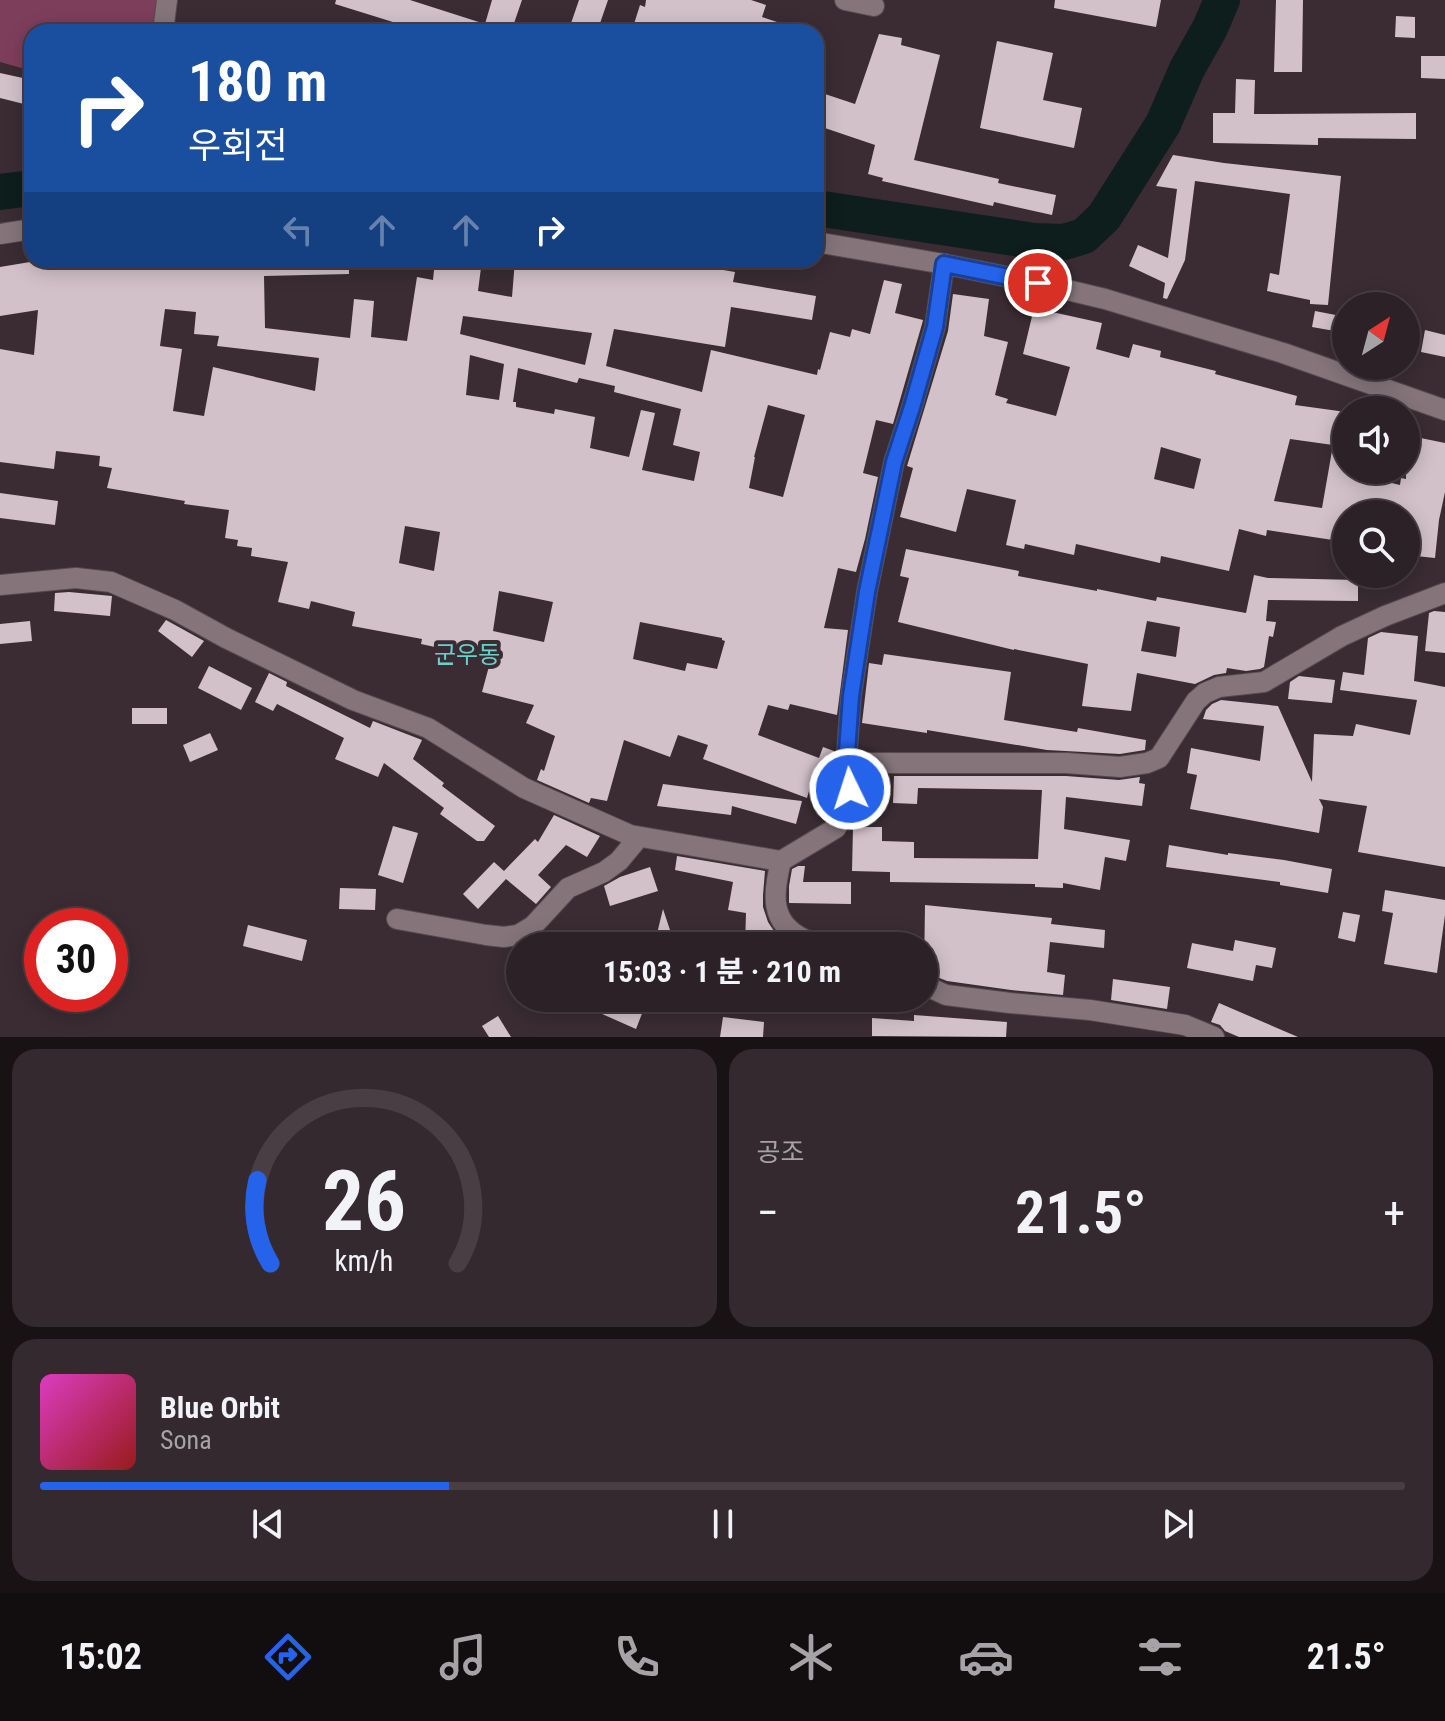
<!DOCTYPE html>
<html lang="ko">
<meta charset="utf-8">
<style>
body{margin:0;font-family:"Roboto Condensed","Noto Sans KR",sans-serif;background:#34292e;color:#f1f3f6;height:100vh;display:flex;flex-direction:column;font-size:30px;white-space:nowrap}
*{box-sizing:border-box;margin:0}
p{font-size:26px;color:#a6a3a7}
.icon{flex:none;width:44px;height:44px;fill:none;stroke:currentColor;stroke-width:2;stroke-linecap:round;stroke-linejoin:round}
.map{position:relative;height:1037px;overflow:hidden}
.side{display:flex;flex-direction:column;gap:12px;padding:12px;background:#181215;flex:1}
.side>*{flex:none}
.guide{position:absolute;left:24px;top:24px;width:800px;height:244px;border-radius:24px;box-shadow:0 4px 20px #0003,0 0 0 2px #483e43;background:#1a4fa0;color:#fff;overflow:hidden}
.needle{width:52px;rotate:36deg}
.controls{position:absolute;left:1332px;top:292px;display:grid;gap:16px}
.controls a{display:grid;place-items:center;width:88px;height:88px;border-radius:50%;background:#2c2126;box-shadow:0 4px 20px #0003,0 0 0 2px #483e43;font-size:40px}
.speed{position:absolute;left:24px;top:908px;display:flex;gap:16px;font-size:40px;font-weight:700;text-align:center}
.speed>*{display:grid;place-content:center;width:104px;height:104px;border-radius:50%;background:#2c2126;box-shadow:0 4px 20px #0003,0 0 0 2px #483e43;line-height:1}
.speed .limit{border:12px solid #d22;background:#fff;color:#111}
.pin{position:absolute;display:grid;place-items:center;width:68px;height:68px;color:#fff;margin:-34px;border:4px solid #fff;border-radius:50%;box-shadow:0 2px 8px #0007}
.me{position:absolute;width:88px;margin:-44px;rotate:356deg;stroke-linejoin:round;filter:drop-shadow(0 0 6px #0008)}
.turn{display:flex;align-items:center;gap:28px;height:168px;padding:0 32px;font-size:36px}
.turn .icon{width:104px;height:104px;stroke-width:2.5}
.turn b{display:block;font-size:56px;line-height:68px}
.lanes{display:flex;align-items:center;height:76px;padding:0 32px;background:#0003;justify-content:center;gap:40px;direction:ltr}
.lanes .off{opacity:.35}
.big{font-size:60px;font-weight:700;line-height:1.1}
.side .tile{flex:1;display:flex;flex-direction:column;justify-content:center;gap:12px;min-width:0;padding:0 28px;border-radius:24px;background:#34292e}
.side .dial{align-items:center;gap:0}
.dial svg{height:208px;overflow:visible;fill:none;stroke:#483e43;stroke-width:7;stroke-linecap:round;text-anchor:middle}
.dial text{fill:#f1f3f6;stroke:none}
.song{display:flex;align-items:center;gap:24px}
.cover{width:96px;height:96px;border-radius:12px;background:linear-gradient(135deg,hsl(310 70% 55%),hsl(0 70% 35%))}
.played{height:8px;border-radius:4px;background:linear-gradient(90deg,#2563eb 30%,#483e43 30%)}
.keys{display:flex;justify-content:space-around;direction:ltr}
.heat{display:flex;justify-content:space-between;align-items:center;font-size:44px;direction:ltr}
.side .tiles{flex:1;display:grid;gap:12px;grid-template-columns:1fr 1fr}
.tile:last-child{grid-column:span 2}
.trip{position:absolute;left:506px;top:932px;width:432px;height:80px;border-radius:40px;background:#2c2126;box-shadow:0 4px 20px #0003,0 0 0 2px #483e43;font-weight:700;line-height:80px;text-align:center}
.tabs{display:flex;height:128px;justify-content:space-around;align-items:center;background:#120d0f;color:#a6a3a7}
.tabs .icon{width:56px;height:56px}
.tabs .on{color:#2563eb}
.tabs b{font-size:36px;color:#f1f3f6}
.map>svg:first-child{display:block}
.green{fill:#7d3e5b}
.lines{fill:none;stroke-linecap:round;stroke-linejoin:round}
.river{stroke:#0d1e1d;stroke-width:36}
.building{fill:#d2c1c8;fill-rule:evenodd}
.minor-casing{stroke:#554a4e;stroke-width:22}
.tertiary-casing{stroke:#554a4e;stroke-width:22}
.minor{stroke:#85757b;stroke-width:20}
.tertiary{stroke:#85757b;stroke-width:20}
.route-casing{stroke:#184099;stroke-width:20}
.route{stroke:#2563eb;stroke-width:14}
.labels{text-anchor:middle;stroke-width:8;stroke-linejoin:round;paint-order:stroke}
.quarter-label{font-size:24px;fill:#67d2cd;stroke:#3a2c32}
</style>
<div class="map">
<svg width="1445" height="1037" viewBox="0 0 1445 1037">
<rect width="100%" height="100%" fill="#3a2c32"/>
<polygon class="green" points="0,0 157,0 152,32 32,32 32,71 0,62"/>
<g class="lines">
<g class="river">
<polyline points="0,192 32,188"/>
<polyline points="816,208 1034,241 1064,242 1084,236 1104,217 1163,124 1187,69 1210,28 1222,0"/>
</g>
</g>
<g class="building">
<polygon points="336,0 410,0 485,24 492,0 522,0 511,32 425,32 335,4"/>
<polygon points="579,0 608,0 597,32 568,32"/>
<polygon points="646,0 751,0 766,5 762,17 798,29 798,32 661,32 634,24 640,5 645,7"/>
<polygon points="1055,0 1161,0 1156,27 1054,8"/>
<polygon points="1276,0 1303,0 1302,72 1274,72"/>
<polygon points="1396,16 1415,17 1415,38 1395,37"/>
<polygon points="879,34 902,38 901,45 940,55 914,160 999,179 998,183 1056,195 1052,215 994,202 993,206 882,181 883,178 868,174 875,145 816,125 816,91 855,104"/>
<polygon points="997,41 1053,53 1043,100 1082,108 1074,148 980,128"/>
<polygon points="1421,56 1445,56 1445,79 1421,78"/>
<polygon points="0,73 32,80 32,106 0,98"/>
<polygon points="1236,79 1255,80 1254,114 1416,113 1416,139 1318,138 1318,145 1213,143 1213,113 1235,113"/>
<polygon points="1173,155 1224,163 1341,176 1328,305 1310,304 1310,300 1267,291 1270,273 1279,275 1290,194 1195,181 1185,260 1167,299 1163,298 1165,283 1129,266 1138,245 1168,258 1177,189 1156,186"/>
<path d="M29 260H349V274L264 276 265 328 350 338 354 299 374 301 371 337 407 341 417 277 433 280 435 260H482L478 291 512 297 515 260H556L580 264 581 260H665L735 272 733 282 816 296 812 320 731 307 725 347 614 329 606 366 702 392 711 350 817 375 818 369 820 370 830 332 850 337 852 329 870 334 884 280 902 284 895 313 923 320 922 324 893 424 876 420 863 473 878 477 865 539 856 572 838 568 824 628 848 630 837 715 790 704 788 710 768 705 758 735 819 758 823 747 834 751 837 774 832 791 811 784 807 798 703 759 708 745 678 735 670 757 624 740 607 801 591 798 589 803 537 780 541 769 544 771 555 736 526 723 534 705 482 692 491 659 421 644 422 639 352 626 355 612 311 601 309 609 278 602 288 562 251 556 252 548 237 546 238 540 225 538 229 510 184 504 185 501 107 488 112 468 99 466 100 456 56 451 54 469 0 462V349L34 355 38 310 0 316V267L30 262ZM165 309 196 312 194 334 219 336 217 346 319 358 315 391 213 367 204 416 173 411 182 349 160 346ZM463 316 592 333 585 365 460 334ZM470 355 504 364 499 400 466 395ZM518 368 577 383 579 378 615 386 614 392 681 409 673 445 700 452 694 481 642 470 655 413 641 410 629 457 590 448 595 417 555 409 554 414 516 407V402H513ZM768 405 805 415 783 497 749 488 755 457H754ZM405 526 440 532 434 571 399 563ZM499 591 553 602 544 642 493 631ZM640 622 722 638V640L725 641 717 669 687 663 685 671 633 659Z"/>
<path d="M953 294 989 299 984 336 1008 342 995 395 1008 399 1006 403 1056 416 1070 367 1023 354 1034 308 1102 323 1096 349 1129 358 1133 344 1161 351 1160 357 1216 371 1215 374 1297 396 1295 405 1346 412V470H1372L1371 478 1400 485 1401 478 1406 479V435L1445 443V492L1439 520 1435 558 1406 555V514H1346V542L1267 530 1266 536 1239 529 1229 571 1161 556 1160 563 1076 544 1074 555 1025 544 1024 549 1006 545 1016 500 967 489 956 532 900 517 913 468 907 466 948 331ZM1290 439 1333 445 1322 508 1274 501ZM1161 447 1201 459 1194 489 1154 479Z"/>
<polygon points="1315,311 1346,317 1346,333 1312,327"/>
<polygon points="1425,330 1445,335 1445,357 1421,352"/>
<polygon points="0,493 58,501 55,525 0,518"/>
<path d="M906 549 1019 571 1018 576 1097 591V589L1156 601 1157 597 1246 613 1254 575 1268 578 1358 580V601L1268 600 1266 621 1276 622 1273 637 1269 636 1264 667 1260 669 1246 671 1227 668 1226 673 1214 675 1195 684 1137 673 1131 711 1082 706 1088 664 1014 649V650L898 622 909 578 900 576ZM1147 621 1180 627 1176 657 1141 651Z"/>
<polygon points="69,592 112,596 110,616 54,611 55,593"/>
<polygon points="1434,611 1445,612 1445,653 1425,651 1429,613"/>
<polygon points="166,620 204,641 192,657 158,631"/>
<polygon points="30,621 32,641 0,644 0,624"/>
<polygon points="1381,632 1418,636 1414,681 1445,687 1445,867 1358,852 1367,806 1319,799 1323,807 1319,833 1190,809 1197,775 1187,773 1191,748 1260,761 1264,726 1203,719 1206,710 1212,704 1221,700 1278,706 1312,782 1314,734 1353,736 1356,724 1410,735 1417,700 1340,690 1343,672 1364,675 1368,638"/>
<polygon points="884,654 1011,672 1004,720 1077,732 1078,728 1146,740 1145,750 1120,754 1047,750 927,730 927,733 862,723 869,663 882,665"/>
<polygon points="209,666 252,688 241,710 198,688"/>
<polygon points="269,673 287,682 286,686 370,728 373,721 422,740 413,759 444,783 442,786 495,826 484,841 477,841 440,814 444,808 384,763 378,777 335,759 344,738 277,704 273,711 255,702"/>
<polygon points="1299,676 1335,680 1332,703 1288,699 1290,682"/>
<rect x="132" y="708" width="35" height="16"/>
<polygon points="210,733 218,750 190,762 183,745"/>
<polygon points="894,776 1066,776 1119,780 1140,777 1139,783 1145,784 1142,806 1066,797 1064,829 1130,840 1126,861 1105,857 1100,890 1063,883 1063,888 1035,887 1035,884 890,882 890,872 852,871 853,827 882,827 882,841 914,842 914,858 1038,859 1042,790 918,788 917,804 893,803"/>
<polygon points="663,784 709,790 802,801 796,824 732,806 731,815 657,806"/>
<polygon points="554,815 600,836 587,857 566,845 538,875 551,887 536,904 506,879 478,909 463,894 494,862 504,871 535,839 538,842"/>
<polygon points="393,826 418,833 403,883 378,875"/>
<polygon points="1169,845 1228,855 1228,853 1284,860 1332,869 1328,893 1280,885 1280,882 1166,867"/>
<polygon points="677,856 765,871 763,895 763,907 768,922 776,934 776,940 769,940 769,946 745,946 746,913 728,910 733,882 675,870"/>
<polygon points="798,866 805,866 803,882 851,882 851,904 789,903 789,886 792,869"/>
<polygon points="650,867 658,891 610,906 604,886 620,877"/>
<polygon points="340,888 376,889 375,910 339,909"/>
<polygon points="1385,890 1445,900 1445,915 1437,973 1384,964 1393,913 1382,911"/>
<polygon points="925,905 1052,918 1051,924 1105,930 1104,948 1050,942 1047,972 1065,975 1063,995 1011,990 947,981 924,972"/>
<polygon points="663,909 670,930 710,941 709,946 654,946"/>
<polygon points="1343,912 1360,915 1355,942 1338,938"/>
<polygon points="248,925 307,940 302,961 243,946"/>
<polygon points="1235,940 1276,948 1272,968 1256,965 1253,981 1187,968 1192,943 1233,951"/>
<polygon points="1113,979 1170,987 1167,1009 1111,1000"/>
<polygon points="566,998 613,998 643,1011 636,1029"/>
<polygon points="1219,1003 1298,1037 1239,1037 1225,1031 1220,1025 1211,1022"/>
<polygon points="914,1015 1007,1022 1006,1037 872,1036 872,1018 914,1021"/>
<polygon points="498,1016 511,1037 489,1037 482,1026"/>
<polygon points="723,1017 764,1022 763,1037 720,1037"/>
</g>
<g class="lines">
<g class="minor-casing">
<g id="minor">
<polyline points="845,0 874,6"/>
<polyline points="163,32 167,0"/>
<polyline points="0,585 76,578 111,582 175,610 226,638 353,700 428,728 524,788 630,835 781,861"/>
<polyline points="850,763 1066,763 1120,767 1147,763 1159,758 1196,701 1205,693 1219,687 1264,682 1342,636 1385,616 1445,593"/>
<polyline points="397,919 486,935 504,937 518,935 533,926 568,888 604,872 619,861 639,837"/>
<path d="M836 946C826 943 814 944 804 939 769 923 773 893 781 861L836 828 847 807 850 789V763L847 752 851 696 867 592 894 462 912 407 935 327 944 264"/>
<polyline points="924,985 946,995 1010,1003 1090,1010 1185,1025 1214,1037"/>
</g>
</g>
<g class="tertiary-casing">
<g id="tertiary">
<polyline points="0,234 32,229"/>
<polyline points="816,242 944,264 1038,283 1105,299 1283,353 1445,410"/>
</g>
</g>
<use href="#minor" class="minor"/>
<use href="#tertiary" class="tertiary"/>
</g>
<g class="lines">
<g class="route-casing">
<polyline id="route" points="850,789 850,763 847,752 851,696 867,592 894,462 912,407 935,327 944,264 1038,283"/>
</g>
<use href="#route" class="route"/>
</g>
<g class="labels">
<g class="quarter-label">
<text x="467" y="663">군우동</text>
</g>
</g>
</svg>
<div class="controls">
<a><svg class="needle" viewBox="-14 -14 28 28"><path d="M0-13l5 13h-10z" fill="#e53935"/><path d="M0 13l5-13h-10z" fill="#a6a3a7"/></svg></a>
<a><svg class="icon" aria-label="sound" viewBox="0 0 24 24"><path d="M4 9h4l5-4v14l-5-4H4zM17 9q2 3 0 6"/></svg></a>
<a><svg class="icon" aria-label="search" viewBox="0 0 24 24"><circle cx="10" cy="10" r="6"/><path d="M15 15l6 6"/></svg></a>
</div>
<div class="speed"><div class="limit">30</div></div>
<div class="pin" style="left:1038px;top:283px;background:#d93025"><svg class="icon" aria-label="arrive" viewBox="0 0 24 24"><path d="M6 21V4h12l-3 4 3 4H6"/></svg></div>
<svg class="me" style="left:850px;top:789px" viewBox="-20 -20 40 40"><circle r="17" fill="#2563eb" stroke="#fff" stroke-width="3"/><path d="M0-11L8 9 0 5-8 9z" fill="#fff"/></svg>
<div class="trip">15:03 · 1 분 · 210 m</div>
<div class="guide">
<div class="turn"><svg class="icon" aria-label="right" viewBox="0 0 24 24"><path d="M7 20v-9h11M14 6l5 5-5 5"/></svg><div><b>180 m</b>우회전</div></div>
<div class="lanes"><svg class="icon off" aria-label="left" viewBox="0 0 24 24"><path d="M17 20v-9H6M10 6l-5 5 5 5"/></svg><svg class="icon off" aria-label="ahead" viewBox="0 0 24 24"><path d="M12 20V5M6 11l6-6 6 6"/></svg><svg class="icon off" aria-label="ahead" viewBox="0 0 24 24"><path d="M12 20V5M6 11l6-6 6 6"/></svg><svg class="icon" aria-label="right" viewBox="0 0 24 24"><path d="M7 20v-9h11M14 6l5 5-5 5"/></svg></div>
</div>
</div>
<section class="side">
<div class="tiles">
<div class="tile dial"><svg viewBox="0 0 100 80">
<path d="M14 69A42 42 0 1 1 86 69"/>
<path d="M14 69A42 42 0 0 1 9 37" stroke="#2563eb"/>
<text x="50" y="56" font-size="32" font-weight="700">26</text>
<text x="50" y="72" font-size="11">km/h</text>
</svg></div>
<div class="tile"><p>공조</p>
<div class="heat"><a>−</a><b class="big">21.5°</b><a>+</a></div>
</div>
<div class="tile">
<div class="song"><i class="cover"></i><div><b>Blue Orbit</b><p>Sona</p></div></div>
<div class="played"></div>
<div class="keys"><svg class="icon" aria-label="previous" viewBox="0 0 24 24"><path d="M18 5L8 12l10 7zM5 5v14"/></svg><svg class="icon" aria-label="pause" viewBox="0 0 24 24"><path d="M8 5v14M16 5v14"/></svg><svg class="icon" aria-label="next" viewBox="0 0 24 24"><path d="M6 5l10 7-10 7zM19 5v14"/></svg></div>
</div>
</div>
</section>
<nav class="tabs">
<b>15:02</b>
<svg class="icon on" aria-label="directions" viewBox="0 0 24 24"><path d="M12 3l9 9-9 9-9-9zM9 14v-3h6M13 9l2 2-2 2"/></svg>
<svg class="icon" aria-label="music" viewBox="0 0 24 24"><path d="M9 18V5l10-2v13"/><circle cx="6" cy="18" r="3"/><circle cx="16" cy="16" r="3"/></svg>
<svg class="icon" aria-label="phone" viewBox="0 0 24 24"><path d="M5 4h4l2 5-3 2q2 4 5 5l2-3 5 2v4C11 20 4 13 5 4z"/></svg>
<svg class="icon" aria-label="climate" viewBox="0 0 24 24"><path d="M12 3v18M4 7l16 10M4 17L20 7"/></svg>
<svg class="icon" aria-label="car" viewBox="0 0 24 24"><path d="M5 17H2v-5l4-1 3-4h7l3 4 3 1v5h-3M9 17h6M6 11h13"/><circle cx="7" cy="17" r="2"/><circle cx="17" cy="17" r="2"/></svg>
<svg class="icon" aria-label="filters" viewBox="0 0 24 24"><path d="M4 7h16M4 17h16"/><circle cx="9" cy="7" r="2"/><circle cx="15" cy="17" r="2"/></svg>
<b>21.5°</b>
</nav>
